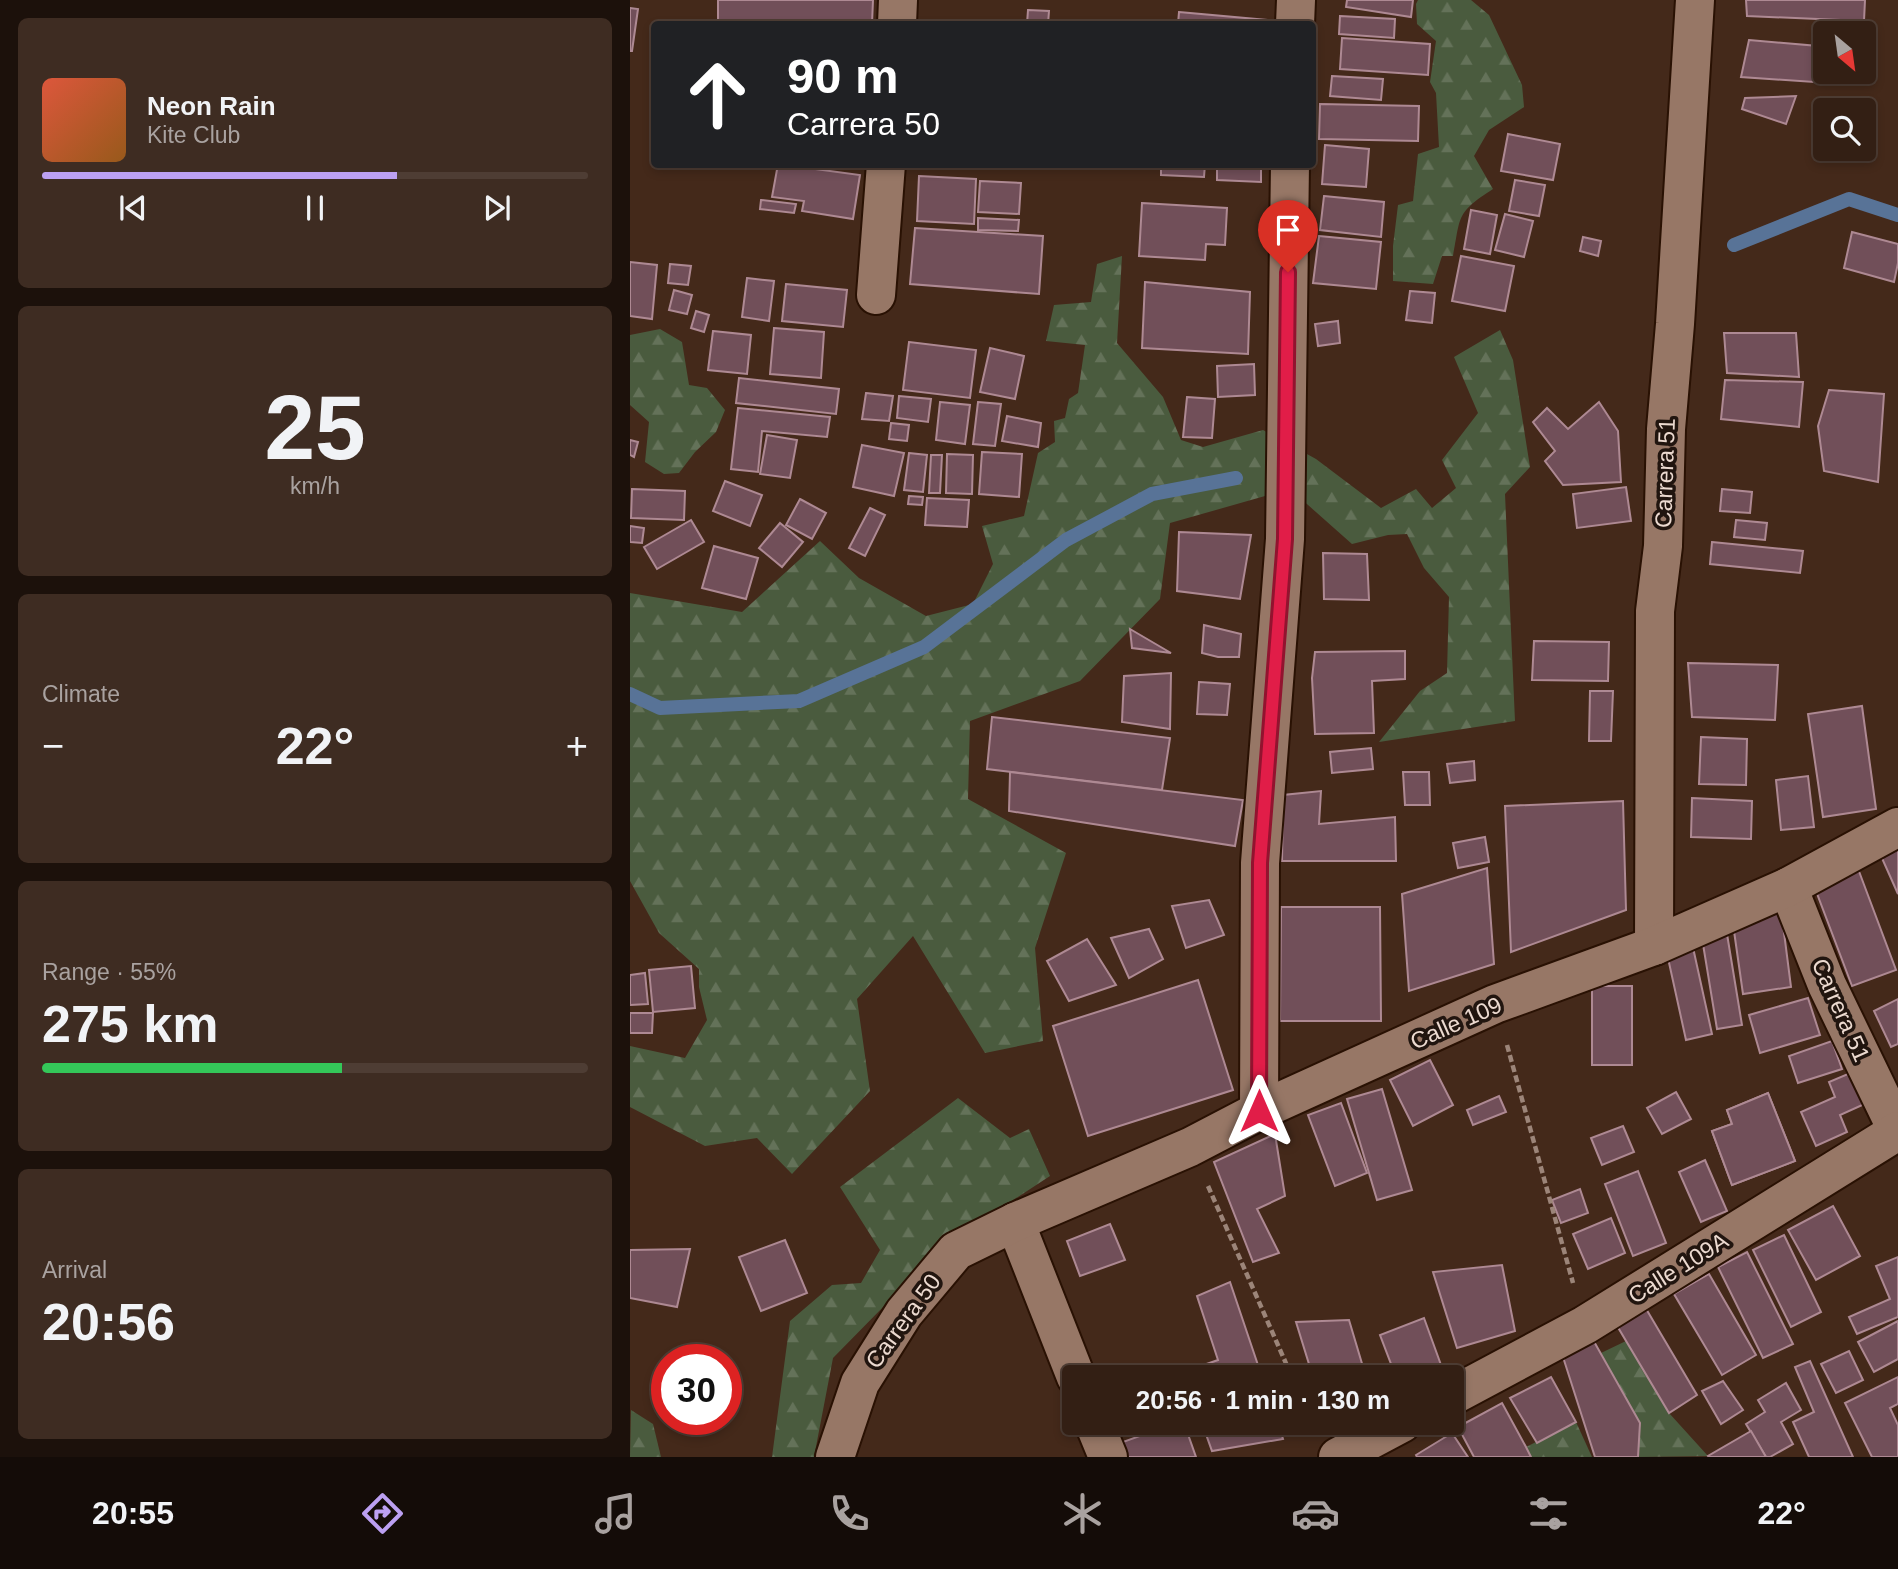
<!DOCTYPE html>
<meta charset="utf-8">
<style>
body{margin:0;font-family:Helvetica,sans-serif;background:#3e2c22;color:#f1f3f6;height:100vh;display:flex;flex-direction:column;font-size:26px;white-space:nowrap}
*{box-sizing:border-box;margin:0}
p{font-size:23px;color:#a9a2a0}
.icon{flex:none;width:38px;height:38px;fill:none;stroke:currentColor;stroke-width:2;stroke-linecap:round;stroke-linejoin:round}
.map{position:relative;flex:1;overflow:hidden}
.panel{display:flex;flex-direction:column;gap:18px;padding:18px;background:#1c110b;width:630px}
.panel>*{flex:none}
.hud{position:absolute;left:21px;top:21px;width:665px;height:147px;border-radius:7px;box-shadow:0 4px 10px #0003,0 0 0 2px #4e3d34;background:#202124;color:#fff;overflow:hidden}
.needle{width:46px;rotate:151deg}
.controls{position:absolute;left:1183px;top:21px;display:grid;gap:14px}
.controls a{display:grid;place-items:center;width:63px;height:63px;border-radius:7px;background:#331f14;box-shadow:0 4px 10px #0003,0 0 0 2px #4e3d34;font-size:35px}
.speed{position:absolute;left:21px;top:1344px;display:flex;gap:14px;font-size:35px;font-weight:700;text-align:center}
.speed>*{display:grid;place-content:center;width:91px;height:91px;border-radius:50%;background:#331f14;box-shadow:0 4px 10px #0003,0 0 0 2px #4e3d34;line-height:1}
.speed .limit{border:10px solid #d22;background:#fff;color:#111}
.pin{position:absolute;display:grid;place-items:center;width:60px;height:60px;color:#fff;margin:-72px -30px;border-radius:50% 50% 50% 0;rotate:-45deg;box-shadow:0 0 7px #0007}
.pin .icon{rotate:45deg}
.me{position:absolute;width:77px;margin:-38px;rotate:0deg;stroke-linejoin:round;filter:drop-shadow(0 0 5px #0008)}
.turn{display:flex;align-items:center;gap:24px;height:147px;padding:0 21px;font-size:32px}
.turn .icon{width:91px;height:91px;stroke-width:2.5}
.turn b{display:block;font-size:49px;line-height:60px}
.big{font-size:52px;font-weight:700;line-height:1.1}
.panel .tile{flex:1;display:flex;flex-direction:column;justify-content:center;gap:10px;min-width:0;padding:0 24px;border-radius:10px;background:#3e2c22}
.panel .dial{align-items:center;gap:0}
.dial b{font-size:91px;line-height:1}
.song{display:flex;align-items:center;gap:21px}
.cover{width:84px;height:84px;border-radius:10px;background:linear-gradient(135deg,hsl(10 70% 55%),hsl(30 70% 35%))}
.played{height:7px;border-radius:4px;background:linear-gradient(90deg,#bca0f2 65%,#4e3d34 65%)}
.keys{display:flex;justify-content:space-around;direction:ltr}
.heat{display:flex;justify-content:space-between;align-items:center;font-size:38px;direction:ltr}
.charge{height:10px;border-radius:5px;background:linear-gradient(90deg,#34c759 55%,#4e3d34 0)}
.trip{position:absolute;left:432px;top:1365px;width:402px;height:70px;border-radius:7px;background:#331f14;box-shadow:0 4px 10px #0003,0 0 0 2px #4e3d34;font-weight:700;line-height:70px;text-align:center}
.menu{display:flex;height:112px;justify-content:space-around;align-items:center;background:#140c08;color:#a9a2a0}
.menu .icon{width:49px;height:49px}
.menu .current{color:#bca0f2}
.menu b{font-size:32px;color:#f1f3f6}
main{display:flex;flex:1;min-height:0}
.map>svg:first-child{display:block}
.forest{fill:url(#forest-firs)}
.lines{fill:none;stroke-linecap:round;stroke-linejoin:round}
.stream{stroke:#587397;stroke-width:14}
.building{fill:#714f59;stroke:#ae8993;stroke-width:2}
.street-casing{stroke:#291103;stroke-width:42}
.secondary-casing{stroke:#291103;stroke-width:42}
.path{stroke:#9c8579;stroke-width:4.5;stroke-dasharray:7 3.5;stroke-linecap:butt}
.street{stroke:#977766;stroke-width:38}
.secondary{stroke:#977766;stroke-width:38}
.route-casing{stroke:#92132f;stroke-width:18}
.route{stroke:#e11d48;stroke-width:12}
.labels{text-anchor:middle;stroke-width:7;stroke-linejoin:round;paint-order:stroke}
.street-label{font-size:23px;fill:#ecdad0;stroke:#21150f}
</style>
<main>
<section class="panel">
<div class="tile">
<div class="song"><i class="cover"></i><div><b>Neon Rain</b><p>Kite Club</p></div></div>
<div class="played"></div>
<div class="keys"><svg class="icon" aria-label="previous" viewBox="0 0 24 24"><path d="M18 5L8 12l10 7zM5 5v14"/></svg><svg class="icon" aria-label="pause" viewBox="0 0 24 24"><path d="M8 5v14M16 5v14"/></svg><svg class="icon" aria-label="next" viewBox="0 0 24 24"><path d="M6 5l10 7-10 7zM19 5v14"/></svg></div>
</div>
<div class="tile dial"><b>25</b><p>km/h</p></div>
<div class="tile"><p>Climate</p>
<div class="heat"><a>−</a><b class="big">22°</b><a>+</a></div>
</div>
<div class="tile"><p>Range · 55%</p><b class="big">275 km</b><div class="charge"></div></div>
<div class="tile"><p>Arrival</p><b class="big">20:56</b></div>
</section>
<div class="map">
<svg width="1268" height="1457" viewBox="0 0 1268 1457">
<defs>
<pattern id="forest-firs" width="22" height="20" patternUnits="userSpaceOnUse" patternTransform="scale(1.75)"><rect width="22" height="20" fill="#4a5b3e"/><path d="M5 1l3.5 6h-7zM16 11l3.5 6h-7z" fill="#647259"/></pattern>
</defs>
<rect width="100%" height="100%" fill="#44291a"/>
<g class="forest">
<path d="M788 0H841L859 15 892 85 894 107 859 130 844 156 863 189C826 213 831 215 823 256H812L803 284 763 281V246L768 205 783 201 788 154 809 147 806 93 800 82 806 41 787 24 786 4Z"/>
<polygon points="492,256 487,343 533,397 551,440 573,447 633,430 686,459 751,508 786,489 802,508 826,488 812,460 848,413 824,357 870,330 883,360 900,467 875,494 885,721 749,742 790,691 817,673 819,597 794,568 777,534 758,535 722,544 660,489 540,523 530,599 450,681 340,721 338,799 436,853 405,948 413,1041 355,1053 283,936 227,999 240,1091 162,1174 127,1138 75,1146 0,1107 0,1046 55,1058 77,1020 69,987 69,969 29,933 0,881 0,593 112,612 190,541 229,578 296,616 343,604 363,564 352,526 394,516 408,453 425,442 424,421 435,418 439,399 448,393 455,345 416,341 424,305 461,302 467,264"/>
<polygon points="30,329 52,342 59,385 77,388 95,410 86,432 65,452 49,473 34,474 15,462 19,422 0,405 0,335"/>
<polygon points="328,1098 380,1138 399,1129 420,1176 314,1245 203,1358 184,1457 142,1457 160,1321 202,1285 231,1283 250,1250 210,1187"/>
<polygon points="996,1341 1039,1413 1078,1456 1008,1457 1010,1423 971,1353"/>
<polygon points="1,1410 23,1424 31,1457 0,1457"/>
<polygon points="946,1422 962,1457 901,1457 896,1447"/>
</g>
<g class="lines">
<g class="stream">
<polyline points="1104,245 1219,199 1268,215"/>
<polyline points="0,694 30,708 169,701 294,647 436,540 522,494 606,478"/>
</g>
</g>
<g class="building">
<polygon points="88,0 243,0 242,24 88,24"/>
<polygon points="717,0 783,0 781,17 716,7"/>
<polygon points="1116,0 1235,0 1234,21 1117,16"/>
<polygon points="0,8 8,9 2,51 0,51"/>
<polygon points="398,10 419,11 418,24 397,24"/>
<polygon points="549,12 637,20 637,24 548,24"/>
<polygon points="710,16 765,19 764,38 709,34"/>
<polygon points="712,38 800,44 798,75 710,69"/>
<polygon points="1119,40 1188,46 1184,82 1111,77"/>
<polygon points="702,76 753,79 751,100 700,96"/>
<polygon points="1166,96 1156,124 1112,109 1115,98"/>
<polygon points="690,104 789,106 788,141 689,139"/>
<polygon points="878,134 930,144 923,180 871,171"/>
<polygon points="695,145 739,149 736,187 692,184"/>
<polygon points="148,164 230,175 223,219 172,211 174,201 142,197"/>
<polygon points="531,164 575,164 574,177 531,175"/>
<polygon points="587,164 631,164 631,182 587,180"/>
<polygon points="289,176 346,179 344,224 287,221"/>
<polygon points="885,180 915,185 909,216 879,211"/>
<polygon points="350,181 391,183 389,214 348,212"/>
<polygon points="694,196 754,202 751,237 690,230"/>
<polygon points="131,200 166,204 164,213 130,209"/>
<polygon points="512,203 597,208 595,245 576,244 575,260 509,256"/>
<polygon points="841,210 867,215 860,254 834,249"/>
<polygon points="875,214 903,221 894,257 865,250"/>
<polygon points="348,218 389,220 388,231 348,230"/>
<polygon points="285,228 413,236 409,294 280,284"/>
<polygon points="1222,232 1268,244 1268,263 1264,282 1214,268"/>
<polygon points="689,236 751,242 746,289 683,283"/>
<polygon points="953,237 971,241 968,256 950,251"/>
<polygon points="831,256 884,266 875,311 822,301"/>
<polygon points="0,262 27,265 22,319 0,316"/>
<polygon points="40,264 61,266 58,285 38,283"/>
<polygon points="117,278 144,281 139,321 112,317"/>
<polygon points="515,282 620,292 618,354 512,348"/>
<polygon points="156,284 217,290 213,327 152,321"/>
<polygon points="44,290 62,295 57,314 39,310"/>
<polygon points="780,291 805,293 802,323 776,320"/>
<polygon points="66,311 79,315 74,332 61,328"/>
<polygon points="708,321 710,343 688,346 685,324"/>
<polygon points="144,328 194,332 191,378 140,374"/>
<polygon points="83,331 121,335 117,374 78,370"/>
<polygon points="1094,333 1166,333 1169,377 1097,373"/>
<polygon points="279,342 346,350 340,398 273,390"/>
<polygon points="360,348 394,356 385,399 350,392"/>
<polygon points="624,364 625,395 588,397 587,366"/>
<polygon points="109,378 209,389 206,414 106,403"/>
<polygon points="1095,380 1173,382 1169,427 1091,419"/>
<polygon points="1199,390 1254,394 1248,482 1194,471 1188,426"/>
<polygon points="236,393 263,396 259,421 232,419"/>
<polygon points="269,396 301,399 298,422 267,418"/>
<polygon points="557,397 585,399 582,438 553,437"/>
<polygon points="310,402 340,405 335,444 306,440"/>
<polygon points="348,402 371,404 365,446 343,444"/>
<polygon points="969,402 988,431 991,482 933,485 915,461 925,451 903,422 917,408 938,429"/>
<polygon points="108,408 200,417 197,437 132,431 128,472 101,469"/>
<polygon points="377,416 411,423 408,447 372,441"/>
<polygon points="261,423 279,425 277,441 259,439"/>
<polygon points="137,435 167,440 160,478 130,474"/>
<polygon points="0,440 8,442 4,457 0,455"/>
<polygon points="232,445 274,453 264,496 223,487"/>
<polygon points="352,452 392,454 389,497 349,494"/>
<polygon points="279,453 297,455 293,492 274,490"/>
<polygon points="317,454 343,455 342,494 316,493"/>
<polygon points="301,455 312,455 310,493 299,493"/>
<polygon points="95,481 132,495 120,526 83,511"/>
<polygon points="996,487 1001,521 947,528 943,494"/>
<polygon points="2,489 55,491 54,520 1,518"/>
<polygon points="1092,489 1122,492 1120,513 1090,511"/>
<polygon points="279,496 293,497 292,505 278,504"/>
<polygon points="297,498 339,500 337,527 295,525"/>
<polygon points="170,499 196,513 182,539 156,525"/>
<polygon points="240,508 255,515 235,556 219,548"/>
<polygon points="61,520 74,542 27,569 14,547"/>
<polygon points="1106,520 1137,523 1135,540 1104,537"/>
<polygon points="150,523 173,542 152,567 129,548"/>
<polygon points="0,526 14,528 12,543 0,542"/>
<polygon points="549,532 621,535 610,599 547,591"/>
<polygon points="1082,542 1173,551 1170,573 1080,564"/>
<polygon points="84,546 128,558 116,599 72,588"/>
<polygon points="693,553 737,554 739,600 694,599"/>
<polygon points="574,625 611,634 609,657 588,657 572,653"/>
<polygon points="500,629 541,653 502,648"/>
<polygon points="904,641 979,642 978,681 902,680"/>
<polygon points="775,651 775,679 742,681 744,733 685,734 682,678 685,652"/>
<polygon points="1058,663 1148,665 1145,720 1062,717"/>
<polygon points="541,673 540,729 492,722 494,676"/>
<polygon points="569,682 600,684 597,715 567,714"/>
<polygon points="960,691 983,691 981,741 959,741"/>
<polygon points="1232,706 1246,809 1193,817 1178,714"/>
<polygon points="362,717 540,738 532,790 357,769"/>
<polygon points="1071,737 1117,739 1116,785 1069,784"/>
<polygon points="741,748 743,769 702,773 700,752"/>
<polygon points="844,761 845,780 820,783 817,764"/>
<polygon points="380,772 613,800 605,846 379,811"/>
<polygon points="773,772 799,772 800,805 775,805"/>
<polygon points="1178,776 1184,827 1151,830 1146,780"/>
<polygon points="691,791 689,824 765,817 766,861 652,861 653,795"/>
<polygon points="1062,798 1122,801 1121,839 1061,837"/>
<polygon points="993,801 996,910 881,952 875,806"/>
<polygon points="855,837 859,862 828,868 823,843"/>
<polygon points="1268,848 1268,894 1251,856"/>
<polygon points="1227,866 1266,970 1222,986 1183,883"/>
<polygon points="857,868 864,964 779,991 772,894"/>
<polygon points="579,900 594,935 556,948 542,906"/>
<polygon points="651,907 750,907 751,1021 650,1021"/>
<polygon points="1151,909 1161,987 1113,994 1102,917"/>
<polygon points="519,929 533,959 499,978 481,938"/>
<polygon points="1097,934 1112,1025 1087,1029 1072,938"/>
<polygon points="457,939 486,985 439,1001 417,961"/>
<polygon points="1062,943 1082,1034 1056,1040 1036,949"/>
<polygon points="61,966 65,1008 23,1012 19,970"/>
<polygon points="15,973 18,1004 0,1005 0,975"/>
<polygon points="568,980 603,1090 458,1136 423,1026"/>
<rect x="962" y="986" width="40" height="79"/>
<polygon points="1178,998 1190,1035 1130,1053 1119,1015"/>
<polygon points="1268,999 1268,1044 1261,1047 1244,1011"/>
<polygon points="0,1013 23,1013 22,1033 0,1033"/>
<polygon points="1202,1041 1212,1069 1168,1083 1159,1056"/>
<polygon points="800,1060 823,1105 783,1126 760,1080"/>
<polygon points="1225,1071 1239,1102 1210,1115 1217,1132 1186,1146 1171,1112 1205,1097 1199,1082"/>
<polygon points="752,1089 782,1190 747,1200 717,1099"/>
<polygon points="1046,1092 1061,1119 1032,1134 1017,1108"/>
<polygon points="1138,1093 1165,1161 1102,1185 1082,1131 1102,1124 1097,1110"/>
<polygon points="1138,1093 1165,1161 1102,1185 1082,1131 1102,1124 1097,1110"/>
<polygon points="869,1096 876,1112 843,1125 837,1110"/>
<polygon points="711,1103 737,1173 705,1186 678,1115"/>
<polygon points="993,1126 1004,1152 972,1165 961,1138"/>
<polygon points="645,1134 655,1196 627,1209 649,1253 623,1262 584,1162"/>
<polygon points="1075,1160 1097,1211 1071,1222 1049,1172"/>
<polygon points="1008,1171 1036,1243 1003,1256 975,1184"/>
<polygon points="950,1189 958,1213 931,1223 922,1200"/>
<polygon points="1203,1206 1230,1256 1186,1280 1158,1230"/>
<polygon points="981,1218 995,1253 958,1269 943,1234"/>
<polygon points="480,1224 495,1260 450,1276 437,1241"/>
<polygon points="1154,1235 1191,1312 1161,1327 1123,1250"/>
<polygon points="155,1240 177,1293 131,1311 109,1257"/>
<polygon points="60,1249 47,1307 0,1298 0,1250"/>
<polygon points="1117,1252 1163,1344 1133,1358 1088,1267"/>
<polygon points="1268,1257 1268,1317 1227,1334 1219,1317 1260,1299 1246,1266"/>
<polygon points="872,1265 885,1331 827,1348 803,1272"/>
<polygon points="1079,1274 1126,1355 1092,1375 1044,1294"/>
<polygon points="600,1282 632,1377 555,1377 553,1372 588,1360 567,1296"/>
<polygon points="1015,1307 1067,1395 1039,1413 986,1324"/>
<polygon points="794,1318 815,1376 766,1377 750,1335"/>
<polygon points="719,1320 736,1377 683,1377 666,1322"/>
<polygon points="1268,1321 1268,1359 1244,1372 1228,1342"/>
<polygon points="962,1338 1010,1423 1008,1457 965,1457 933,1357"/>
<polygon points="1219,1351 1233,1380 1206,1393 1191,1364"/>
<polygon points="1180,1361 1223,1457 1179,1457 1163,1422 1184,1412 1165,1367"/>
<polygon points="921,1377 946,1422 907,1443 880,1398"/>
<polygon points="1268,1377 1268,1404 1260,1408 1268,1425 1268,1457 1242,1457 1215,1403"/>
<polygon points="1093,1381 1113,1410 1091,1424 1072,1391"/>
<polygon points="1156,1383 1171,1410 1151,1422 1163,1444 1140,1457 1136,1457 1116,1424 1135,1412 1128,1400"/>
<polygon points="872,1403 896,1447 901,1457 844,1457 828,1427"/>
<polygon points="546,1423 554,1423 566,1457 495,1457 490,1443"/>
<polygon points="572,1423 648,1423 653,1439 582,1451"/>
<polygon points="697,1423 724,1423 699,1430"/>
<polygon points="1121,1431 1136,1457 1079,1457 1078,1456"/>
<polygon points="822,1433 838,1457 787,1457 786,1455"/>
</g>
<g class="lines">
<g class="street-casing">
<g id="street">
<polyline points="267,24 268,0"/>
<polyline points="665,24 666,0"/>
<polyline points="246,295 256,164"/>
<polyline points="1158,887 1197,985 1268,1132"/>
<polyline points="1024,946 1025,611 1033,546 1036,429 1045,324 1065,0"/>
<polyline points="629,1111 630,863 655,539 660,164"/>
<polyline points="385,1222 446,1377"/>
<polyline points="822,1396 955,1325 1268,1131"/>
<polyline points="464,1423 478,1457"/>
<polyline points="708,1457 772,1423"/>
</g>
</g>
<g class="secondary-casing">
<polyline id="secondary" points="205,1457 230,1383 274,1313 326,1251 385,1222 560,1147 629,1111 865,1004 1024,946 1158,887 1268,827"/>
</g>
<g class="path">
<polyline points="877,1045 943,1283"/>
<polyline points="578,1186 662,1377"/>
</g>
<use href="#street" class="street"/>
<use href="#secondary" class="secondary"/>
</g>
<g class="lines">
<g class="route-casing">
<polyline id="route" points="629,1111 630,863 655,539 658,272"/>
</g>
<use href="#route" class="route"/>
</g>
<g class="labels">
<g class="street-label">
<text transform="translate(1035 473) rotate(-88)" y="8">Carrera 51</text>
<text transform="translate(1211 1010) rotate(66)" y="8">Carrera 51</text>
<text transform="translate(826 1023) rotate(-24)" y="8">Calle 109</text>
<text transform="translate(1048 1268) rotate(-32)" y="8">Calle 109A</text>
<text transform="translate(273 1321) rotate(-54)" y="8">Carrera 50</text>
</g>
</g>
</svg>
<div class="controls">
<a><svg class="needle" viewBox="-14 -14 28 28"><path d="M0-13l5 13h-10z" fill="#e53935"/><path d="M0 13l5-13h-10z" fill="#a9a2a0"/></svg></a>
<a><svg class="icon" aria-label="search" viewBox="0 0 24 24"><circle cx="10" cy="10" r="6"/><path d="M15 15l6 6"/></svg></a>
</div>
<div class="speed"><div class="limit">30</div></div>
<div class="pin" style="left:658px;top:272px;background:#d93025"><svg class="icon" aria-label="arrive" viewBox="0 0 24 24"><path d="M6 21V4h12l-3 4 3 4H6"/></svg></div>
<svg class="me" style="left:629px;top:1111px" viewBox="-20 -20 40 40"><path d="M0-17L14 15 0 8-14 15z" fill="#e11d48" stroke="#fff" stroke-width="4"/></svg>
<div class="trip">20:56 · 1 min · 130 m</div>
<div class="hud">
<div class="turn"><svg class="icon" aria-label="ahead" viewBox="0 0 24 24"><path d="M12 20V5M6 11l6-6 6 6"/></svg><div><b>90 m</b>Carrera 50</div></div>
</div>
</div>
</main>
<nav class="menu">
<b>20:55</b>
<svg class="icon current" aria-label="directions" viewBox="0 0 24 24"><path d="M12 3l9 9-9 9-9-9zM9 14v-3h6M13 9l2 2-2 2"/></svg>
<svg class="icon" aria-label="music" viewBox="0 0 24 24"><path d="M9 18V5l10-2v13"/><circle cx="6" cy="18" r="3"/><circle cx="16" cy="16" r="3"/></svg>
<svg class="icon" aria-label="phone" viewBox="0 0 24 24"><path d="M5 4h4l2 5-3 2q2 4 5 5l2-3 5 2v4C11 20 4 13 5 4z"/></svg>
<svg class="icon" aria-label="climate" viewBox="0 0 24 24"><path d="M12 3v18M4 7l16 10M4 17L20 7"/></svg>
<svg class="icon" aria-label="car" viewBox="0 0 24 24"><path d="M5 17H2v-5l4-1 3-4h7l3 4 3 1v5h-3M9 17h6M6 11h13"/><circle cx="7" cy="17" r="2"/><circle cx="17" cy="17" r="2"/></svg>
<svg class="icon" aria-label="filters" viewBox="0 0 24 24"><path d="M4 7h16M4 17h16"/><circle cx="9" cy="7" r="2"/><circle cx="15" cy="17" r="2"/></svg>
<b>22°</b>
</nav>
